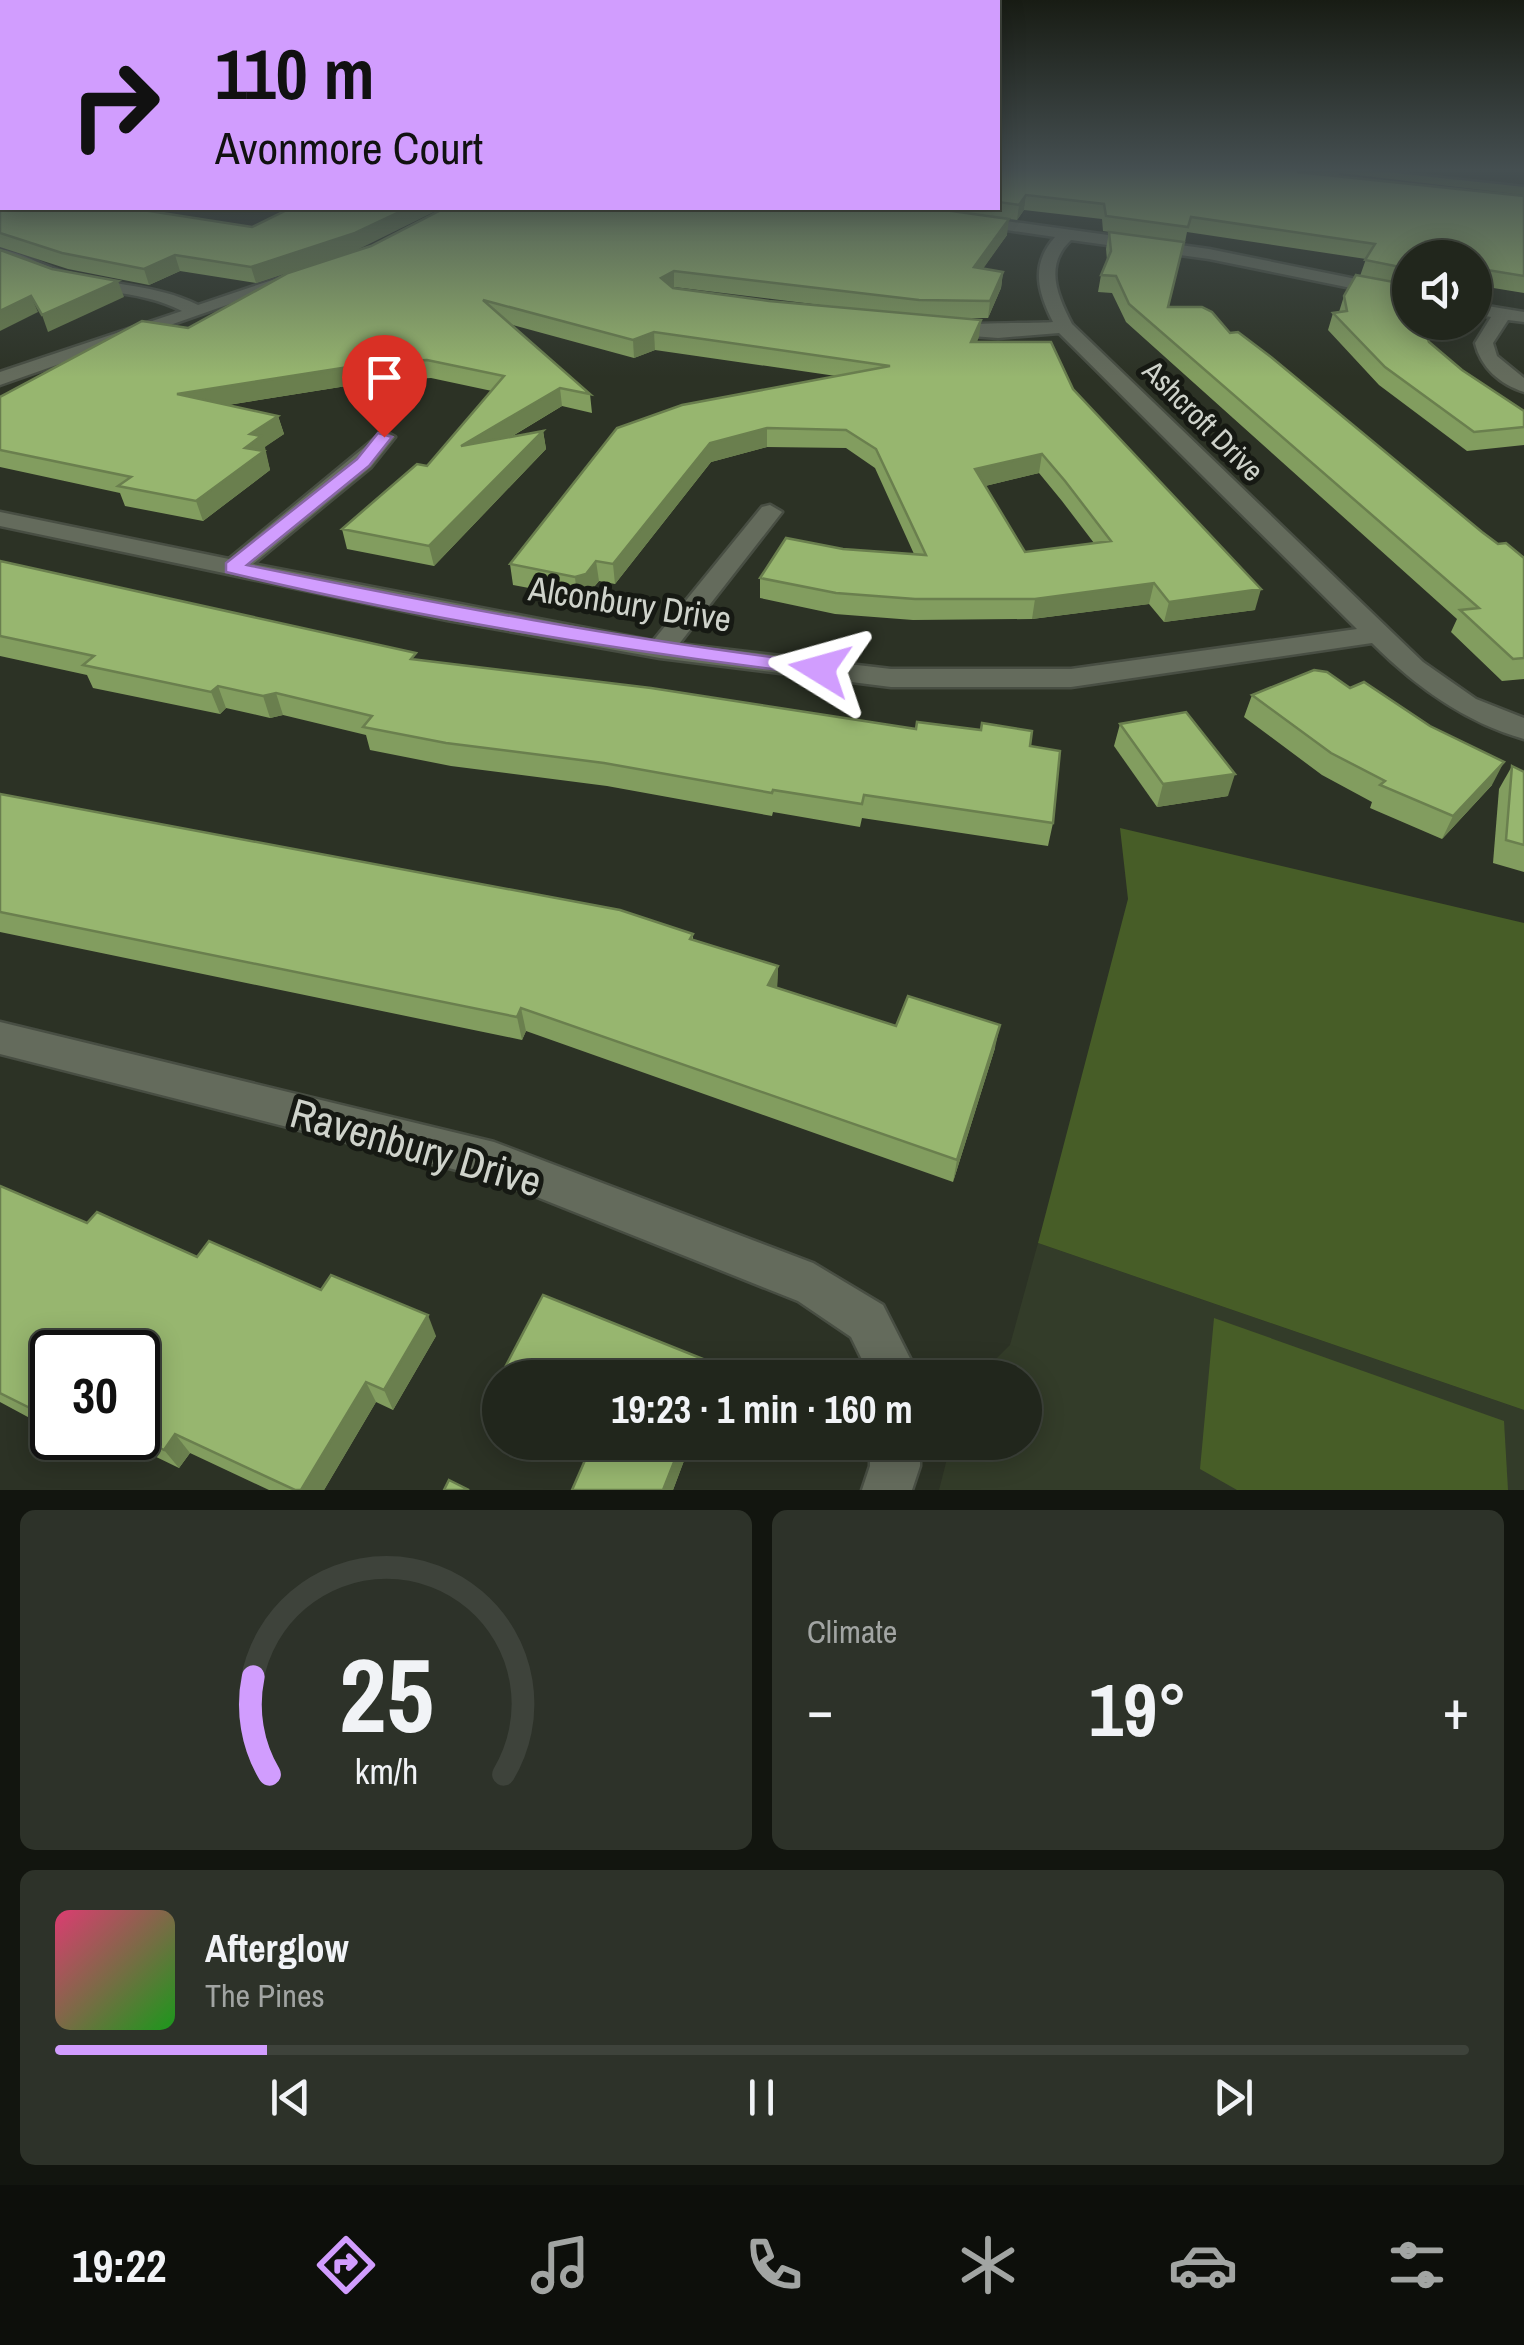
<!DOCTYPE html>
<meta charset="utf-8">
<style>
body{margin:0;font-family:"Archivo Narrow",sans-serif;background:#2d3229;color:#f1f3f6;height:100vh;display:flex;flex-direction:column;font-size:38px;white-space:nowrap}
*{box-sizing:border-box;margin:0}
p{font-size:32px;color:#a2a5a3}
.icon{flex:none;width:55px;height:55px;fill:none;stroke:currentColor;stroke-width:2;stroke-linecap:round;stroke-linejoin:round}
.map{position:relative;height:1490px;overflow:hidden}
.sheet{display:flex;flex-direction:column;gap:20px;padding:20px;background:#12150f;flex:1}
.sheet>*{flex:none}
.hud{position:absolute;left:0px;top:0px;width:1000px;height:210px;box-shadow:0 5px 25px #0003,0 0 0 2px #3e433b;background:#d19dfe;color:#111;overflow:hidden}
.controls{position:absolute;left:1392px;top:240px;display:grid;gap:20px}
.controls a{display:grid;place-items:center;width:100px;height:100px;border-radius:50%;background:#21261c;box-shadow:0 5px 25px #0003,0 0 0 2px #3e433b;font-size:50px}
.speed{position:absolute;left:30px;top:1330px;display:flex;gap:20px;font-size:50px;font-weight:700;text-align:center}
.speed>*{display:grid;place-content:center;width:130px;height:130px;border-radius:50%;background:#21261c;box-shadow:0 5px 25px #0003,0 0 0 2px #3e433b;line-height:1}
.speed .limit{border:5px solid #111;border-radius:15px;background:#fff;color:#111}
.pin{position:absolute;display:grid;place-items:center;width:85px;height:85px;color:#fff;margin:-102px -42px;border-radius:50% 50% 50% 0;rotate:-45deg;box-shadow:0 0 10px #0007}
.pin .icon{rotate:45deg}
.me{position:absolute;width:110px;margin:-55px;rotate:278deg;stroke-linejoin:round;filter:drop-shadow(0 0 8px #0008)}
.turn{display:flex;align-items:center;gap:35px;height:210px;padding:0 50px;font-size:45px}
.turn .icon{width:130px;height:130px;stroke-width:2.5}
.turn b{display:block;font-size:70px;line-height:85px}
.big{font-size:75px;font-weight:700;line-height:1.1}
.sheet .widget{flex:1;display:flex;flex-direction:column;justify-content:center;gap:15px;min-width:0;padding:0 35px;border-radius:15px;background:#2d3229}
.sheet .dial{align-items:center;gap:0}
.dial svg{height:260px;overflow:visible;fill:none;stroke:#3e433b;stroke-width:7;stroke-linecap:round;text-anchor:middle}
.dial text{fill:#f1f3f6;stroke:none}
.song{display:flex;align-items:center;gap:30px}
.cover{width:120px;height:120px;border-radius:15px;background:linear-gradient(135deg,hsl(340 70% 55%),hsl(120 70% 35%))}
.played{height:10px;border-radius:5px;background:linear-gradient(90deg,#d19dfe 15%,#3e433b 15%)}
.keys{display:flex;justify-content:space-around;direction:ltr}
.heat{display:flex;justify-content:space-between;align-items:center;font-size:55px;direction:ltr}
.sheet .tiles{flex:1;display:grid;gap:20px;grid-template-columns:1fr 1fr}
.widget:last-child{grid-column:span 2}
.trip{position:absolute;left:482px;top:1360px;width:560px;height:100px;border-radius:50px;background:#21261c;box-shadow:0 5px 25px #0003,0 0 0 2px #3e433b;font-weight:700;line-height:100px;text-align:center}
.menu{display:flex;height:160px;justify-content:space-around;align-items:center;background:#0d0f0b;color:#a2a5a3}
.menu .icon{width:70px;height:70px}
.menu .on{color:#d19dfe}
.menu b{font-size:45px;color:#f1f3f6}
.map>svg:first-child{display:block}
.built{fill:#333c29}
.green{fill:#475d27}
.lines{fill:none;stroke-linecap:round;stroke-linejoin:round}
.minor-casing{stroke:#484e43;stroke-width:5}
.major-casing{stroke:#484e43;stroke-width:5}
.minor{fill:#646b5c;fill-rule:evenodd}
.major{fill:#6a8149;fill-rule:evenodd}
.wall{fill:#829d5f;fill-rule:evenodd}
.shaded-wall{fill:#6a7f4e}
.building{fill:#97b66f;stroke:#6a7f4e;stroke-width:2.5;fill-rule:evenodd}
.route{fill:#d19dfe;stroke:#8866a5;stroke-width:2.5}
.labels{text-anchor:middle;stroke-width:10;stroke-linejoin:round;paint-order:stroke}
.far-street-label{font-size:30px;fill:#cfd3cb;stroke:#161913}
.street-label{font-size:35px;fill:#cfd3cb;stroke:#161913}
.near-street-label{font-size:42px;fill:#cfd3cb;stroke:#161913}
</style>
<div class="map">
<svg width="1524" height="1490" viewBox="0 0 1524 1490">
<rect width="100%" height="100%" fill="#2c3225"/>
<polygon class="built" points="1038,1243 1524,1410 1524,1490 939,1490 951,1443 1025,1442 1025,1378 978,1377 1010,1345"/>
<g class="green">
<polygon points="1120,828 1524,923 1524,1410 1038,1243 1128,899"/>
<polygon points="1214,1318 1504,1421 1508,1490 1237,1490 1200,1469"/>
</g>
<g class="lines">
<g class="minor-casing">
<g id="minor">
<path d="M970 216 1209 249 1410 290V300L1209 259 1071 240C1044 265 1057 295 1072 324L1423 662 1476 699 1524 718V739C1464 722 1415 686 1372 643L1071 687H891L660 658 447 620 0 526V512L229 559 384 431 395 437 371 467 253 564 653 641 762 507 770 505 782 512 679 644 891 669H1071L1357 629 1059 333 998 338 934 333 931 329C940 322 1032 324 1053 322 1038 292 1030 265 1055 237L965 224V218Z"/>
<path d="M0 249C25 253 43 267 67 273 112 286 156 284 198 305L284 276 298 280 0 385V372L182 311C143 291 101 293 59 282 38 276 22 263 0 259Z"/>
<path d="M1475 304 1524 312V322L1508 320 1493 343 1497 356 1524 378V392C1500 384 1481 368 1475 343L1491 317 1475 314Z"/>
<polygon points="0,1022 494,1142 813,1263 883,1305 920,1378 871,1378 851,1337 798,1301 492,1179 0,1054"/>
<polygon points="870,1442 920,1442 920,1466 912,1490 862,1490 870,1466"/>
</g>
</g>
<g class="major-casing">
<polygon id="major" points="1299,168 1349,168 1524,187 1524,195"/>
</g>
<use href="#minor" class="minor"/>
<use href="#major" class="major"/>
</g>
<g class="wall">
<path d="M998 168H1340L1338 177 1524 196V293L1475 285V258H1410V322L1429 342 1462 370 1524 411V445L1467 451 1379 385 1328 330 1333 313 1339 312 1344 296 1360 276 1366 259 1187 232 1185 242 1103 231 1102 219 1024 210 1017 220 994 217 1007 235 983 268 1003 272 1001 288 988 318H952L981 320 977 342 1073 389 1255 610 1164 622 1149 604 1032 619 913 620 835 614 760 598V578L843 549 914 554 875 468 846 448 767 447 711 462 615 584 599 581 588 594 577 597 513 585 510 564 836 376 655 350 634 358 509 324 590 394 592 413 562 406 511 437 543 431 546 449 434 566 347 549 342 529 427 466 492 391 431 378 378 381 228 405 278 416 284 434 264 447 270 470 203 521 125 506 120 493 0 467V397L188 328 371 246 445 208H998ZM674 287 837 307 769 301 673 288ZM1039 473 1062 501 1094 543 1025 552 985 486Z"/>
<polygon points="0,187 359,249 256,283 180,271 149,285 68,269 0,247"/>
<polygon points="1109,232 1168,307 1230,333 1482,532 1498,544 1524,558 1524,679 1502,681 1451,632 1457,619 1126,322 1112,293 1098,292 1101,275 1107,260 1106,249"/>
<polygon points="0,561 418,660 1030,746 1053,823 1048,846 862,818 860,827 773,812 772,816 607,786 451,766 370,750 366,735 283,715 270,718 226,708 220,714 93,688 87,675 0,656"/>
<polygon points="1252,695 1492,785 1442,839 1370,808 1372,802 1322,775 1244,717"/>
<polygon points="1120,724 1228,796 1157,807 1114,746"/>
<polygon points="1512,766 1524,772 1524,872 1493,863 1499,789"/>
<polygon points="0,794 693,934 693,940 778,966 777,988 896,1026 995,1048 953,1182 526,1031 522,1040 0,932"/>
<polygon points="0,1186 87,1223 197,1257 321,1290 436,1336 393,1410 376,1402 324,1490 269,1490 190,1453 179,1468 117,1438 138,1438 52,1352 52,1430 0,1402"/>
<polygon points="543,1295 713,1363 713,1378 500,1378 500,1414 498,1414 491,1394"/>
<polygon points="564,1442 691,1442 673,1490"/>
</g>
<g class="shaded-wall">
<polygon points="1314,168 1340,168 1338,176 1297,172"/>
<polygon points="1026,195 1024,210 1017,220 1019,205"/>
<polygon points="408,208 442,208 359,249 256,283 251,267"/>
<polygon points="1009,219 1007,235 973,283 974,267"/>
<polygon points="175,255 180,271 149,285 144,269"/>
<polygon points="674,271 674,287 661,295 661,278"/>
<polygon points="1003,272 1001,288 988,318 990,301"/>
<polygon points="118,281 124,297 48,332 42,315"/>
<polygon points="31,296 38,312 0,331 0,311"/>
<polygon points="981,320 979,337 969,359 971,342"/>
<polygon points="654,332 655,350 634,358 633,340"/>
<polygon points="374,363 378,381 183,412 177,394"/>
<polygon points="560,388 562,406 464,465 461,446"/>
<polygon points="278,416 284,434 265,447 270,470 203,521 196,501 245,448 250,434"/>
<polygon points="767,428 767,447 711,462 615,584 613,564 710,443"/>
<polygon points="543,431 546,449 434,566 429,546"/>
<polygon points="1042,454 1039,473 973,489 975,469"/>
<polygon points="596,561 599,581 588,594 577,597 575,577"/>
<polygon points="1154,583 1149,604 1032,619 1035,599"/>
<polygon points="1261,589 1255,610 1164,622 1169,602"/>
<polygon points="218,686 226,708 220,714 211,692"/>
<polygon points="276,693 283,715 270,718 263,696"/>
<polygon points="1504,762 1492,785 1442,839 1453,816"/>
<polygon points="1235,774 1228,796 1157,807 1163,784"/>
<polygon points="778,966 777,989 768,985"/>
<polygon points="521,1008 526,1031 522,1040 517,1017"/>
<polygon points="1000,1025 995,1048 953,1182 957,1160"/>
<polygon points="428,1315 436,1336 393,1410 384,1390"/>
<polygon points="713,1363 713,1378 707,1378"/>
<polygon points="366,1382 376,1402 324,1490 301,1490"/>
<polygon points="52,1394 52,1428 38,1412"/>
<polygon points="175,1434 190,1453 179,1468 164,1450"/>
<polygon points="682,1442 691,1442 673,1490 663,1490"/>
</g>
<g class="building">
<polygon points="998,168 1314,168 1297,172 1524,196 1524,276 1475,268 1475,258 1410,258 1410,269 1365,260 1375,244 1191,217 1188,227 1106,216 1104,204 1026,195 1019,205 998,202"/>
<polygon points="0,187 2,187 2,208 130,208 252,227 291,208 408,208 355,233 251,267 175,255 144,269 62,253 0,233"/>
<path d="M445 208H930L1009 219 974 267 1003 272 990 301 919 300 674 271 661 278 673 288 769 301 981 320 971 342H1051L1073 389 1261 589 1169 602 1154 583 1035 599H915L836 593 760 578 786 538 843 549 926 555 876 449 846 430 767 428 710 443 613 564 596 561 586 574 575 577 510 564 617 428 682 405 890 366 654 332 633 340 483 300 590 394 560 388 461 446 543 431 429 546 342 529 417 464 427 466 504 376 427 360 374 363 177 394 278 416 250 434 261 436 245 448 264 451 196 501 118 486 131 477 0 450V397L142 321 188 328 288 273 371 246ZM1042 454 1065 481 1111 541 1025 552 975 469Z"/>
<polygon points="1109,232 1184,242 1168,307 1202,307 1212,312 1230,333 1238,332 1271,357 1482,532 1498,544 1506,543 1524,558 1524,658 1513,659 1460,610 1479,608 1129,304 1116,276 1101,275 1111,251"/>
<polygon points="0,250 52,269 118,281 42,315 31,296 0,311"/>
<polygon points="1356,275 1410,285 1410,322 1421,322 1429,342 1462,370 1524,411 1524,427 1474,432 1385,367 1333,313 1347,311 1344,296"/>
<polygon points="0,561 416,653 411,659 651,688 916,729 917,722 981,730 982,723 1032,731 1030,746 1060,751 1053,823 864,795 862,804 773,790 772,793 604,763 446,743 363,727 372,716 276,693 263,696 218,686 211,692 83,665 94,656 0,636"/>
<polygon points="1314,670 1327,672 1350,688 1364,682 1430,726 1504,762 1453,816 1380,785 1385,781 1331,753 1252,695"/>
<polygon points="1186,712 1235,774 1163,784 1120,724"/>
<polygon points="1512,766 1524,772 1524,845 1506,840"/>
<polygon points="0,794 620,910 693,934 690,939 778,966 768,985 896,1026 908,996 1000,1025 957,1160 521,1008 517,1017 0,912"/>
<polygon points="0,1186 87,1223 97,1212 197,1257 209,1241 321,1290 331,1275 428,1315 384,1390 366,1382 301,1490 295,1490 175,1434 164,1450 138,1437 138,1352 52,1352 52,1394 38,1412 0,1393"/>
<polygon points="543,1295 713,1363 707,1378 500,1378 500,1398 491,1394"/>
<polygon points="593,1442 682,1442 663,1490 572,1490"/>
<polygon points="449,1480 469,1490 444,1490"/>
</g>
<linearGradient id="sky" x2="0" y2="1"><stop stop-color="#181c14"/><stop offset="0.45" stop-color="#454f51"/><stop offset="1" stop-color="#454f51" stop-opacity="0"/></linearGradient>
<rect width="1524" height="377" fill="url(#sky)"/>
<path class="route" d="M378 433 392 437 369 466 247 565C438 604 627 640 820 663L831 669 820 675C621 651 421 619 226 572V563L357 459Z"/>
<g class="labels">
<g class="far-street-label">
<text transform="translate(1203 421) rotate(45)" y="10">Ashcroft Drive</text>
</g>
<g class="street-label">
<text transform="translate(630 604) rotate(9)" y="12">Alconbury Drive</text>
</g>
<g class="near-street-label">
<text transform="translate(416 1147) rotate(16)" y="15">Ravenbury Drive</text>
</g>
</g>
</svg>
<div class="controls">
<a><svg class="icon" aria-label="sound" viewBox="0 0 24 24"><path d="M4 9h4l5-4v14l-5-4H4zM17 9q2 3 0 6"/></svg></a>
</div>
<div class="speed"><div class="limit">30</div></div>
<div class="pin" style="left:384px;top:437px;background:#d93025"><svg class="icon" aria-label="arrive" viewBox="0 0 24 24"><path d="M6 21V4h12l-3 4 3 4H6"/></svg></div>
<svg class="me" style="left:820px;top:669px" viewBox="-20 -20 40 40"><path d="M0-17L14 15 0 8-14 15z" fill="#d19dfe" stroke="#fff" stroke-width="4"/></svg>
<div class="trip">19:23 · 1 min · 160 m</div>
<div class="hud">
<div class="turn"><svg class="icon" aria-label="right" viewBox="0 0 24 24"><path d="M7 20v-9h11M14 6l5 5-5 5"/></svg><div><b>110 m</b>Avonmore Court</div></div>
</div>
</div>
<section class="sheet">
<div class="tiles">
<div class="widget dial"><svg viewBox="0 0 100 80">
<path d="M14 69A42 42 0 1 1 86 69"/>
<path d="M14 69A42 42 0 0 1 9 39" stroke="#d19dfe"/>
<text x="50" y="56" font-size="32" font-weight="700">25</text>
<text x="50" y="72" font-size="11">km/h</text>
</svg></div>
<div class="widget"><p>Climate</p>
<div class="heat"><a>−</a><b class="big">19°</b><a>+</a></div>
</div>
<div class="widget">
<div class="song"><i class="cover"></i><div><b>Afterglow</b><p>The Pines</p></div></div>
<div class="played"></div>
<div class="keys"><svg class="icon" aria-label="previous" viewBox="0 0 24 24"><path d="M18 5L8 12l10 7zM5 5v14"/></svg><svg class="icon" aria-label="pause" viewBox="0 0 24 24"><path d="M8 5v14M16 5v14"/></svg><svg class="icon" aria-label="next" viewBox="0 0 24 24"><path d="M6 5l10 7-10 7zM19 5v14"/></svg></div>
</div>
</div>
</section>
<nav class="menu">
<b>19:22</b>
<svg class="icon on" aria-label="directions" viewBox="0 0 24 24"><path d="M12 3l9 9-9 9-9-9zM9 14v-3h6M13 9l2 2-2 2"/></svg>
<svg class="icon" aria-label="music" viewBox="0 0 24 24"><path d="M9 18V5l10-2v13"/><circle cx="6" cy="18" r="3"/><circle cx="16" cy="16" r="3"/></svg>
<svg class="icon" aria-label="phone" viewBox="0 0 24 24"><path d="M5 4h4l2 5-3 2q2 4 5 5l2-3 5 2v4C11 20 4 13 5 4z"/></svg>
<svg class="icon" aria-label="climate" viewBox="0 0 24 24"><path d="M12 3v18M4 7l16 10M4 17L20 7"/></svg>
<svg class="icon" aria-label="car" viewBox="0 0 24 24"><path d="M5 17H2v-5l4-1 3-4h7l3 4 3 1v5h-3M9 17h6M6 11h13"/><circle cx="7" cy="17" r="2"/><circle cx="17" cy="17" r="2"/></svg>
<svg class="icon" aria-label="filters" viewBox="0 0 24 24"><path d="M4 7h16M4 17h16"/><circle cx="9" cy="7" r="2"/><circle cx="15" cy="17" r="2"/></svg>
</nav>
